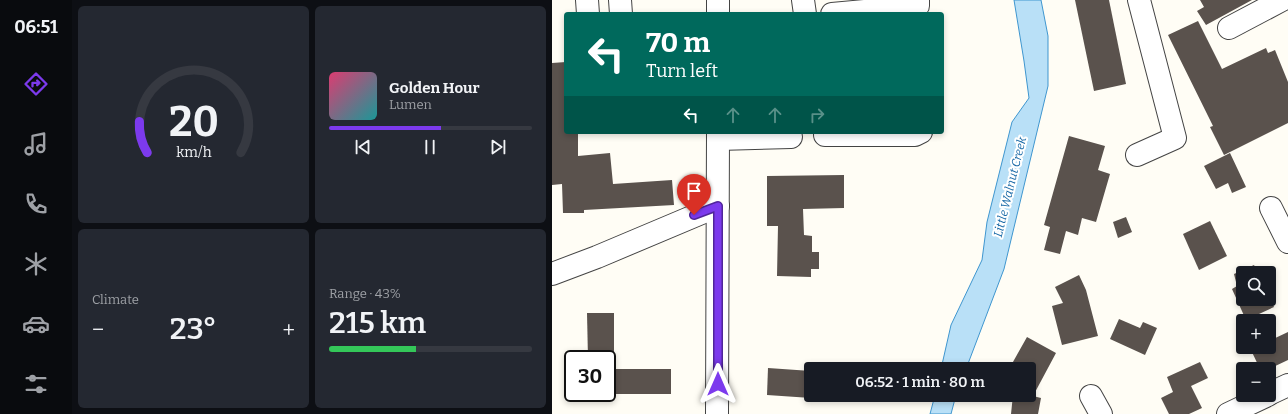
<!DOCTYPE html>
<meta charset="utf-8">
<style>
body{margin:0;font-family:Bitter,serif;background:#242831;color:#f1f3f6;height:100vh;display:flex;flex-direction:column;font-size:15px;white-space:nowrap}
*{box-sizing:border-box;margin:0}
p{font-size:13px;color:#9ea1a6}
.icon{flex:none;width:22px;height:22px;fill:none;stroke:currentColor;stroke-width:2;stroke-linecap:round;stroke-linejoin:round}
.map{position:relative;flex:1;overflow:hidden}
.sheet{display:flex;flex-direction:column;gap:6px;padding:6px;background:#0d0f14;width:480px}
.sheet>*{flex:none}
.hud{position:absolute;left:12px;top:12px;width:380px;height:122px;border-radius:4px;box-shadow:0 2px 6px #0003;background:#00695c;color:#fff;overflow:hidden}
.tools{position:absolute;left:684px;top:266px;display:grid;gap:8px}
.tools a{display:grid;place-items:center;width:40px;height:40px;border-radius:4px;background:#171b24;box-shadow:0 2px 6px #0003;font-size:20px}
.speed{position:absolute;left:12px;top:350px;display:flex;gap:8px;font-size:20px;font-weight:700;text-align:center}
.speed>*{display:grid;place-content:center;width:52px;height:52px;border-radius:50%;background:#171b24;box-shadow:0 2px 6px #0003;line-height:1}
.speed .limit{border:2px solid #111;border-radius:6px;background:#fff;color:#111}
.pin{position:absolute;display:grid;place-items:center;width:34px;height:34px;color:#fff;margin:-41px -17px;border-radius:50% 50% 50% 0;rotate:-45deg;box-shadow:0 0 4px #0007}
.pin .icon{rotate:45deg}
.me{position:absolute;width:44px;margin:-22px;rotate:0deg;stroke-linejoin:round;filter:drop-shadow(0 0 3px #0008)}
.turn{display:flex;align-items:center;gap:14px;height:84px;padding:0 16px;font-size:18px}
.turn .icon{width:52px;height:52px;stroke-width:2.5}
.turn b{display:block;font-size:28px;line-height:34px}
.lanes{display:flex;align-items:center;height:38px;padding:0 16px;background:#0003;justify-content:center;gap:20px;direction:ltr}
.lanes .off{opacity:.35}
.big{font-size:30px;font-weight:600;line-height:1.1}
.sheet .card{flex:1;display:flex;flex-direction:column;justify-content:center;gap:6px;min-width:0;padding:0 14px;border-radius:6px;background:#242831}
.sheet .dial{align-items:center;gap:0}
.dial svg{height:104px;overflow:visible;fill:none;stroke:#363941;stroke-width:7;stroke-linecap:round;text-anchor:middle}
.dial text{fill:#f1f3f6;stroke:none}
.song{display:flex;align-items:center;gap:12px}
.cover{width:48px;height:48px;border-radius:6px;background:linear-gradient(135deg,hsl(340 70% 55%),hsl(180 70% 35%))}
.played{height:4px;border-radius:2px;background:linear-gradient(90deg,#7c3aed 55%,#363941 55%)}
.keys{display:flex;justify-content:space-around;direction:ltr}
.heat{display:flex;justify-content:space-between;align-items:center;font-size:22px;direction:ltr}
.charge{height:6px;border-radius:3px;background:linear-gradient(90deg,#34c759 43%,#363941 0)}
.sheet .tiles{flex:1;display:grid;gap:6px;grid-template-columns:repeat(2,1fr)}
.trip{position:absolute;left:252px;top:362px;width:232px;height:40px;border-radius:4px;background:#171b24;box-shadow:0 2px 6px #0003;font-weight:600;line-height:40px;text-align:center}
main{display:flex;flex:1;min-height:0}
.dock{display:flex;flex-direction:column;width:72px;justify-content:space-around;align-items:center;background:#090b0e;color:#9ea1a6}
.dock .icon{width:28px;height:28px}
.dock .on{color:#7c3aed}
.dock b{font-size:18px;color:#f1f3f6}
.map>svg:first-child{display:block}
.water{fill:#b9e0f7;stroke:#3f96cf}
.building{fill:#5a524d}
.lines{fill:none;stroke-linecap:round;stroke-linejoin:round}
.minor-casing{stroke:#444;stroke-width:24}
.minor{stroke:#fff;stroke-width:22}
.route-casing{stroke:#51269a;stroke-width:10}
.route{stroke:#7c3aed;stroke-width:7}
.labels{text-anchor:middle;stroke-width:4;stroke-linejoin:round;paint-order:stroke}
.water-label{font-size:12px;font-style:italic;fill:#1768a6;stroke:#fff}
</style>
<main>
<nav class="dock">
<b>06:51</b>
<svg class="icon on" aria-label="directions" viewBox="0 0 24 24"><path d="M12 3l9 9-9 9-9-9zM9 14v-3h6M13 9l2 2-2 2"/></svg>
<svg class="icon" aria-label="music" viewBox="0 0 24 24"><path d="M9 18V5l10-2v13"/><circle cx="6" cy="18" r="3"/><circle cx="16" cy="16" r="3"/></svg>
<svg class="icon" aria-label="phone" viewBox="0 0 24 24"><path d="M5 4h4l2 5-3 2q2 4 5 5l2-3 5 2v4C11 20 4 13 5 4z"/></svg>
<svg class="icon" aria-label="climate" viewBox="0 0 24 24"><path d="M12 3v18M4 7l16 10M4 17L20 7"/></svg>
<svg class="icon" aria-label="car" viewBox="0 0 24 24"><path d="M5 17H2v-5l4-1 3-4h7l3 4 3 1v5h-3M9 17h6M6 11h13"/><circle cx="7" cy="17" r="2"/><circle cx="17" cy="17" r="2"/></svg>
<svg class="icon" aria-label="filters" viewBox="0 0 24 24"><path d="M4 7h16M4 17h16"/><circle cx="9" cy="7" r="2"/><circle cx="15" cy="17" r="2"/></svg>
</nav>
<section class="sheet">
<div class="tiles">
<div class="card dial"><svg viewBox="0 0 100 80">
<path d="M14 69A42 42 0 1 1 86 69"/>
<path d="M14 69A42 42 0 0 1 8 45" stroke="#7c3aed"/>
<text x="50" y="56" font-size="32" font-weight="700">20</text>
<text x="50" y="72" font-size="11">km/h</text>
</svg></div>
<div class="card">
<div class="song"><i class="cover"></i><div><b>Golden Hour</b><p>Lumen</p></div></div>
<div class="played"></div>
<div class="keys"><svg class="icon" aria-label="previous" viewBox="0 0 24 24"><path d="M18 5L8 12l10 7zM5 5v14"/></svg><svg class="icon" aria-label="pause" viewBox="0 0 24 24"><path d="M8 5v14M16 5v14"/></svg><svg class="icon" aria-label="next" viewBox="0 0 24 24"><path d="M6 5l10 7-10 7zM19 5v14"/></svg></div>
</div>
<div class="card"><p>Climate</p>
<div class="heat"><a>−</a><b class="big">23°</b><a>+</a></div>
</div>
<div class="card"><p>Range · 43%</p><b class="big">215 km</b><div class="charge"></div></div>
</div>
</section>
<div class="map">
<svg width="736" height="414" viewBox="0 0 736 414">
<rect width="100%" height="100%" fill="#fffdf5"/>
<g class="water">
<polygon points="462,0 489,0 496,36 496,86 452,269 414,369 389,369 399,325 430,260 435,222 460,122 477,98 472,61"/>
<polygon points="383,395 404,395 399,414 378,414"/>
</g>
<g class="building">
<polygon points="523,0 557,0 574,84 542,91"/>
<polygon points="648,0 700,0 654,25 645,11 652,7"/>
<polygon points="646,21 670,69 714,48 716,53 723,50 736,82 736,123 672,155 658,127 661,126 616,35"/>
<polygon points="14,62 14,132 26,132 26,156 58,153 61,184 120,180 122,205 32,210 32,213 11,213 10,184 0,185 0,63"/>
<polygon points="517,136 553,146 546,170 558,174 544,222 530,218 526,235 514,231 508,254 492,250 498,227 492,225"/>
<polygon points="678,153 694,187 680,193 676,183 664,189 652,166"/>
<polygon points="292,175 292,208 251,209 252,235 260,236 260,252 267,252 267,269 259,269 259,277 225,276 226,226 215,226 215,176"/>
<polygon points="574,217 580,232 566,238 561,222"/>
<polygon points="658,221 675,256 647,270 631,234"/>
<polygon points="702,265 706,273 691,273 691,299 717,299 717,296 722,307 694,320 680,289 685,286 682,274"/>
<polygon points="527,275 534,290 546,336 510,345 500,306 511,303 503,287"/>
<polygon points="35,313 62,313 62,359 36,359"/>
<polygon points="567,319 588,328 591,322 605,328 593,355 558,339"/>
<polygon points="736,332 736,360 717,369 708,369 699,350 705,347 717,347 717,341"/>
<polygon points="475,337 504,353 481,396 489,398 486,414 459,414 461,395 477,395 477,369 457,369"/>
<polygon points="648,362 656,378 639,386 650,408 637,414 617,414 609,398 621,392 615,377"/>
<polygon points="216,368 259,371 259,398 215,395"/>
<rect x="55" y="369" width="64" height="25"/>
</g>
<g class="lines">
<g class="minor-casing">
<g id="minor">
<polyline points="35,0 36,14"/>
<polyline points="68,0 69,14"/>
<polyline points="251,0 253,14"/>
<polyline points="166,14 166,0"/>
<polyline points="280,14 366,6 366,0"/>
<polyline points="677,28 730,0"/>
<polyline points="273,135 363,135 369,132"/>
<polyline points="166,139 239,137"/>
<polyline points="585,155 623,138 587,0"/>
<polyline points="719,208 736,242"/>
<polyline points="0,274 45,257 166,206"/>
<polyline points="717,394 736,385"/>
<polyline points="539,396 549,414"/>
<polyline points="165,414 166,132"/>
<polyline points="676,414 716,395"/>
</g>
</g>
<use href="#minor" class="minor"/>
</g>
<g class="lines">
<g class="route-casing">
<polyline id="route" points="142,215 166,206 166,384"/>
</g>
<use href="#route" class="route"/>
</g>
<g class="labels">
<g class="water-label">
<text transform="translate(458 187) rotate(-76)" y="4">Little Walnut Creek</text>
</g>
</g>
</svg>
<div class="tools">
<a><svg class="icon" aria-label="search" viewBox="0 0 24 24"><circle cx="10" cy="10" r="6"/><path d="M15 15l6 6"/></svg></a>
<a>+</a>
<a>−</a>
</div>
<div class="speed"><div class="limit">30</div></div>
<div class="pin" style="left:142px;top:215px;background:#d93025"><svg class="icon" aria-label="arrive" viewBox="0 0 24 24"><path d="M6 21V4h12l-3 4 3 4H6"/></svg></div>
<svg class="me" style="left:166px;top:384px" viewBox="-20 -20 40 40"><path d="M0-17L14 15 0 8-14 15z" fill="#7c3aed" stroke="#fff" stroke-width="4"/></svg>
<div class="trip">06:52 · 1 min · 80 m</div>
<div class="hud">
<div class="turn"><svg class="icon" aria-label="left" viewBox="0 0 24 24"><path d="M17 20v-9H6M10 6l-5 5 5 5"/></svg><div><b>70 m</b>Turn left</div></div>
<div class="lanes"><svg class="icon" aria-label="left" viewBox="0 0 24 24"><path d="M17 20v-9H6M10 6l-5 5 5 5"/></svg><svg class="icon off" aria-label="ahead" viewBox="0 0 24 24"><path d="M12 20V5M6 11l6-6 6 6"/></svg><svg class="icon off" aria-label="ahead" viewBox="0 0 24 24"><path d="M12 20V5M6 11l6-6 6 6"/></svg><svg class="icon off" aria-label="right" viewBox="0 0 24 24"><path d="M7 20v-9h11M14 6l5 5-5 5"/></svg></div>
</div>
</div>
</main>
